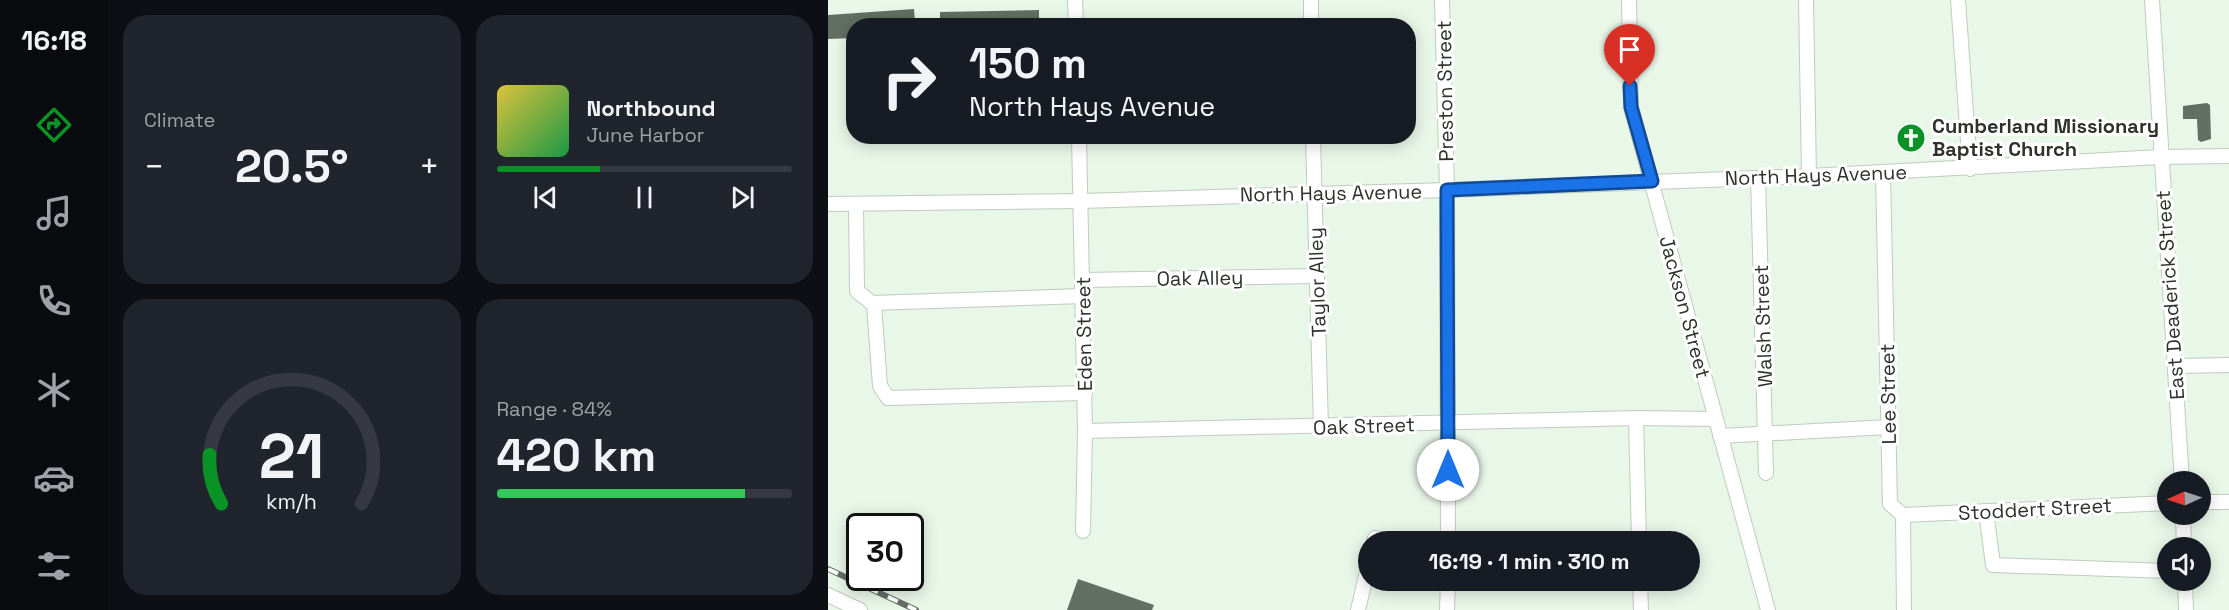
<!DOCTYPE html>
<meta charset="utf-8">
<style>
body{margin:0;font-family:"Space Grotesk",sans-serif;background:#20242c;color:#f1f3f6;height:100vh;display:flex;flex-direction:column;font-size:22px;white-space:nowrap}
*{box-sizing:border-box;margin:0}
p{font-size:20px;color:#9ea1a6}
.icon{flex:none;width:33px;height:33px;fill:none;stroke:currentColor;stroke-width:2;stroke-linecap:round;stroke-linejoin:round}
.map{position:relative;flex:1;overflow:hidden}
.drawer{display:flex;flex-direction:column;gap:15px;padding:15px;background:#0d0f14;width:720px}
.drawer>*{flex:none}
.guide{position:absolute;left:18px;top:18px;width:570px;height:126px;border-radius:24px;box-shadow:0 3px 15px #0003;background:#171b24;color:#f1f3f6;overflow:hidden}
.needle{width:39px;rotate:267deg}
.fabs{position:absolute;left:1329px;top:471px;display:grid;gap:12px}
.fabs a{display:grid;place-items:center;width:54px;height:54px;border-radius:50%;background:#171b24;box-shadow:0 3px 15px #0003;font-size:30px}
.speed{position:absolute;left:18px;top:513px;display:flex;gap:12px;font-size:30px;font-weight:700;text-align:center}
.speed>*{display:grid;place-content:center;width:78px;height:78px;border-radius:50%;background:#171b24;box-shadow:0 3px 15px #0003;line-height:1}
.speed .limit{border:3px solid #111;border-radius:9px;background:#fff;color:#111}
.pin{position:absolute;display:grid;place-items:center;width:51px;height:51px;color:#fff;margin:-62px -26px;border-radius:50% 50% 50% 0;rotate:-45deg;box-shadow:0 0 6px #0007}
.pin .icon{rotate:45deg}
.me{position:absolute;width:66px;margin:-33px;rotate:0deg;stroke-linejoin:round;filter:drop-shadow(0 0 4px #0008)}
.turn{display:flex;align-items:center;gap:21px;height:126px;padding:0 24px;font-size:27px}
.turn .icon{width:78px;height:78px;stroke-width:2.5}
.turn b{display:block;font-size:42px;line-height:51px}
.big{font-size:45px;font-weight:700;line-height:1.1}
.drawer .widget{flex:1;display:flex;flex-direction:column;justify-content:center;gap:9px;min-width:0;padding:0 21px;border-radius:24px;background:#20242c}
.drawer .dial{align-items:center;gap:0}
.dial svg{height:156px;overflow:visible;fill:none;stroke:#363941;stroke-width:7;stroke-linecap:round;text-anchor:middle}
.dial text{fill:#f1f3f6;stroke:none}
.song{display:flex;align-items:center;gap:18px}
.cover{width:72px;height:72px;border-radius:9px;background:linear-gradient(135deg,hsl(50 70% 55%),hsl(140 70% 35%))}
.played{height:6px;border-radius:3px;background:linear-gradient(90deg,#099226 35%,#363941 35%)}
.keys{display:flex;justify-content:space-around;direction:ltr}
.heat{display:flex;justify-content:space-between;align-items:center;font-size:33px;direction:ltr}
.charge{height:9px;border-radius:4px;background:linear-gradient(90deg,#34c759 84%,#363941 0)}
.drawer .tiles{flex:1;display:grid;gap:15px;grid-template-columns:repeat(2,1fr)}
.trip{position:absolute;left:530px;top:531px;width:342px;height:60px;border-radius:30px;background:#171b24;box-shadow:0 3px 15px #0003;font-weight:700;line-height:60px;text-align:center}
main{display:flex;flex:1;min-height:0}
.dock{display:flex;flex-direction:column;width:108px;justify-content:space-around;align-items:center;background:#090b0e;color:#9ea1a6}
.dock .icon{width:42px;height:42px}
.dock .current{color:#099226}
.dock b{font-size:27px;color:#f1f3f6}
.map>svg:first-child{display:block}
.building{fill:#636f63}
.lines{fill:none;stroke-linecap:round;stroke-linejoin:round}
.minor-casing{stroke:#beccbe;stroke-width:16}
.minor{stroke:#fff;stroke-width:14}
.rail-casing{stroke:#666e66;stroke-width:6}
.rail{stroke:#fff;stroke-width:4;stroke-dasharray:11;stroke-linecap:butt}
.route-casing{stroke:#114b97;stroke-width:15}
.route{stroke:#1a73e8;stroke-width:10}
.labels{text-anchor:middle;stroke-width:6;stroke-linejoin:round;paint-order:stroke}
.street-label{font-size:20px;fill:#2d322d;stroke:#fff}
.poi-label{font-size:20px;font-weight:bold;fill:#2d322d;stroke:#fff;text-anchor:start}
</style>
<main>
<nav class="dock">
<b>16:18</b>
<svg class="icon current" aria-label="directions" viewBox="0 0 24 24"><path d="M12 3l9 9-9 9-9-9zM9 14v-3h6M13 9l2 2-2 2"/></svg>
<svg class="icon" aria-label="music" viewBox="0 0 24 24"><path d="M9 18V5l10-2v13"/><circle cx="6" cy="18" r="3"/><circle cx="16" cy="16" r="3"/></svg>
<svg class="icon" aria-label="phone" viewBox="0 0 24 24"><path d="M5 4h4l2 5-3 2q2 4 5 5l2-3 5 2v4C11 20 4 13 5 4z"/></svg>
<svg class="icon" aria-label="climate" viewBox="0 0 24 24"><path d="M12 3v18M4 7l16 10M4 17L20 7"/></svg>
<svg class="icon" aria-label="car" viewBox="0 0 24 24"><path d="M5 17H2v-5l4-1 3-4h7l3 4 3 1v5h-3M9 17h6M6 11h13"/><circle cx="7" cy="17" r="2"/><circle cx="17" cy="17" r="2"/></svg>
<svg class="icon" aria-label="filters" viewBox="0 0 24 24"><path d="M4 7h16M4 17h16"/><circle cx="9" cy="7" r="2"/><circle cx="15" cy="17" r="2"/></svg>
</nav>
<section class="drawer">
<div class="tiles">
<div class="widget"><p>Climate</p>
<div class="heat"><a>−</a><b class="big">20.5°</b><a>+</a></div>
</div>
<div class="widget">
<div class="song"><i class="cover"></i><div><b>Northbound</b><p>June Harbor</p></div></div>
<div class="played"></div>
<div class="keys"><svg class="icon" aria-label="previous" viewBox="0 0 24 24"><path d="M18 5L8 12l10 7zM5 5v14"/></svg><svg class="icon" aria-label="pause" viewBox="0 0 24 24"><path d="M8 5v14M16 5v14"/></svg><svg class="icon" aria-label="next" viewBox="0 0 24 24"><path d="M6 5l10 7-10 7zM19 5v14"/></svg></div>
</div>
<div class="widget dial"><svg viewBox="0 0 100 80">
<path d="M14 69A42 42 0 1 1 86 69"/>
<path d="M14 69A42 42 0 0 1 8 44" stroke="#099226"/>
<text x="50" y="56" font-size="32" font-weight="700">21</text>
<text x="50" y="72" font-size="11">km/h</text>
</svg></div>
<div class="widget"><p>Range · 84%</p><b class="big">420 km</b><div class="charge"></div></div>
</div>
</section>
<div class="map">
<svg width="1401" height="610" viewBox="0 0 1401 610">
<rect width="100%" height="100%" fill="#e9f7e9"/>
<g class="building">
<polygon points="86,9 87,23 91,22 91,26 26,26 26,38 0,39 0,15"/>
<polygon points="211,10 211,26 109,26 108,23 112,22 112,12"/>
<polygon points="1379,103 1382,105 1383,139 1373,142 1370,140 1369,119 1355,119 1355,106"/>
<polygon points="250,579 326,605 324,610 239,610"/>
</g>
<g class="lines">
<g class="minor-casing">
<g id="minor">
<polyline points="247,0 248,26"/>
<polyline points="483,0 483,26"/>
<polyline points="614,0 619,190 620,542"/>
<polyline points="801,0 803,107 940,610"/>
<polyline points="978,0 981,176"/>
<polyline points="1130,0 1142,169"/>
<polyline points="1324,0 1354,482"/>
<polyline points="251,136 257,431 255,531"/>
<polyline points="485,136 493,428"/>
<polyline points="1055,173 1062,504 1075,515 1076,610"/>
<polyline points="930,178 938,473"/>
<polyline points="0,204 253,201 619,190 981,176 1332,157 1401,156"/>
<polyline points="28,204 29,291 46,305 52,386 60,398 257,393"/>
<polyline points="255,280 489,276"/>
<polyline points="44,303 255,296"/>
<polyline points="1348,366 1401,365"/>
<polyline points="808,418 811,542"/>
<polyline points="257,431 808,418 887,419"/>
<polyline points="892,436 1061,427"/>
<polyline points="1372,502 1401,502"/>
<polyline points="1158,511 1165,565 1340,571"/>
<polyline points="1355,514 1356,548"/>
<polyline points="1075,515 1340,503"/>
<polyline points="546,542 547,538 562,542"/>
<polyline points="812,580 813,610"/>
<polyline points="1357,580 1358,610"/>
<polyline points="0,595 32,610"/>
<polyline points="530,610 540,567"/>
<polyline points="619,610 620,580"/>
</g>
</g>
<use href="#minor" class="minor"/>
<g class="rail-casing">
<polyline id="rail" points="0,569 88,610"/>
</g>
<use href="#rail" class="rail"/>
</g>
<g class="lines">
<g class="route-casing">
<polyline id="route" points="620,470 619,190 824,181 803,107 802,86"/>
</g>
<use href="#route" class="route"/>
</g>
<defs>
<g id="church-disc" transform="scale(1.5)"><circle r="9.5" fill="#099226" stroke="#fff"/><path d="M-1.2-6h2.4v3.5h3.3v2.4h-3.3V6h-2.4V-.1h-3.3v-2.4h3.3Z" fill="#fff"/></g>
</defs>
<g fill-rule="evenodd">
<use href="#church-disc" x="1083" y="138"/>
</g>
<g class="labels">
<g class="street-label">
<text transform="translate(617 91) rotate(-91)" y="7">Preston Street</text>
<text transform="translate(988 175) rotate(-2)" y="7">North Hays Avenue</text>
<text transform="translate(503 193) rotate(-1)" y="7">North Hays Avenue</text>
<text transform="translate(372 278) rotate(-1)" y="7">Oak Alley</text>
<text transform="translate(489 282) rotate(-92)" y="7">Taylor Alley</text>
<text transform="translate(1342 295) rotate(-94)" y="7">East Deaderick Street</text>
<text transform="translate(857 307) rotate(75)" y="7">Jackson Street</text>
<text transform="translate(935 326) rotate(-92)" y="7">Walsh Street</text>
<text transform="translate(256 334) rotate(-91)" y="7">Eden Street</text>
<text transform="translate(1060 394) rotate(-91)" y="7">Lee Street</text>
<text transform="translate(536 426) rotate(-2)" y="7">Oak Street</text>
<text transform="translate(1207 509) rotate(-3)" y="7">Stoddert Street</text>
</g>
<g class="poi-label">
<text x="1104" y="133">Cumberland Missionary<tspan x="1104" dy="23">Baptist Church</tspan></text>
</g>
</g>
</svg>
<div class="fabs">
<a><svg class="needle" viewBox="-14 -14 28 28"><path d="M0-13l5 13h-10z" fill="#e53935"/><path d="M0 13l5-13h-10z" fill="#9ea1a6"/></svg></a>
<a><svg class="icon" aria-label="sound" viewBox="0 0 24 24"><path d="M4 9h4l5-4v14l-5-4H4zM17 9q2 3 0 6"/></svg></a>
</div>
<div class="speed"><div class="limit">30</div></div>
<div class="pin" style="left:802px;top:86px;background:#d93025"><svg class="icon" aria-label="arrive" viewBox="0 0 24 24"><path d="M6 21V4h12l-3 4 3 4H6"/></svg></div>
<svg class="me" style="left:620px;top:470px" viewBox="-20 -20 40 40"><circle r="19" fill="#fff"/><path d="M0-13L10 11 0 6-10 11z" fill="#1a73e8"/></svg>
<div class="trip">16:19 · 1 min · 310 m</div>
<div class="guide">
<div class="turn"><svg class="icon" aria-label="right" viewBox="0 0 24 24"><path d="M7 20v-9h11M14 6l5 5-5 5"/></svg><div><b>150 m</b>North Hays Avenue</div></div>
</div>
</div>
</main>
